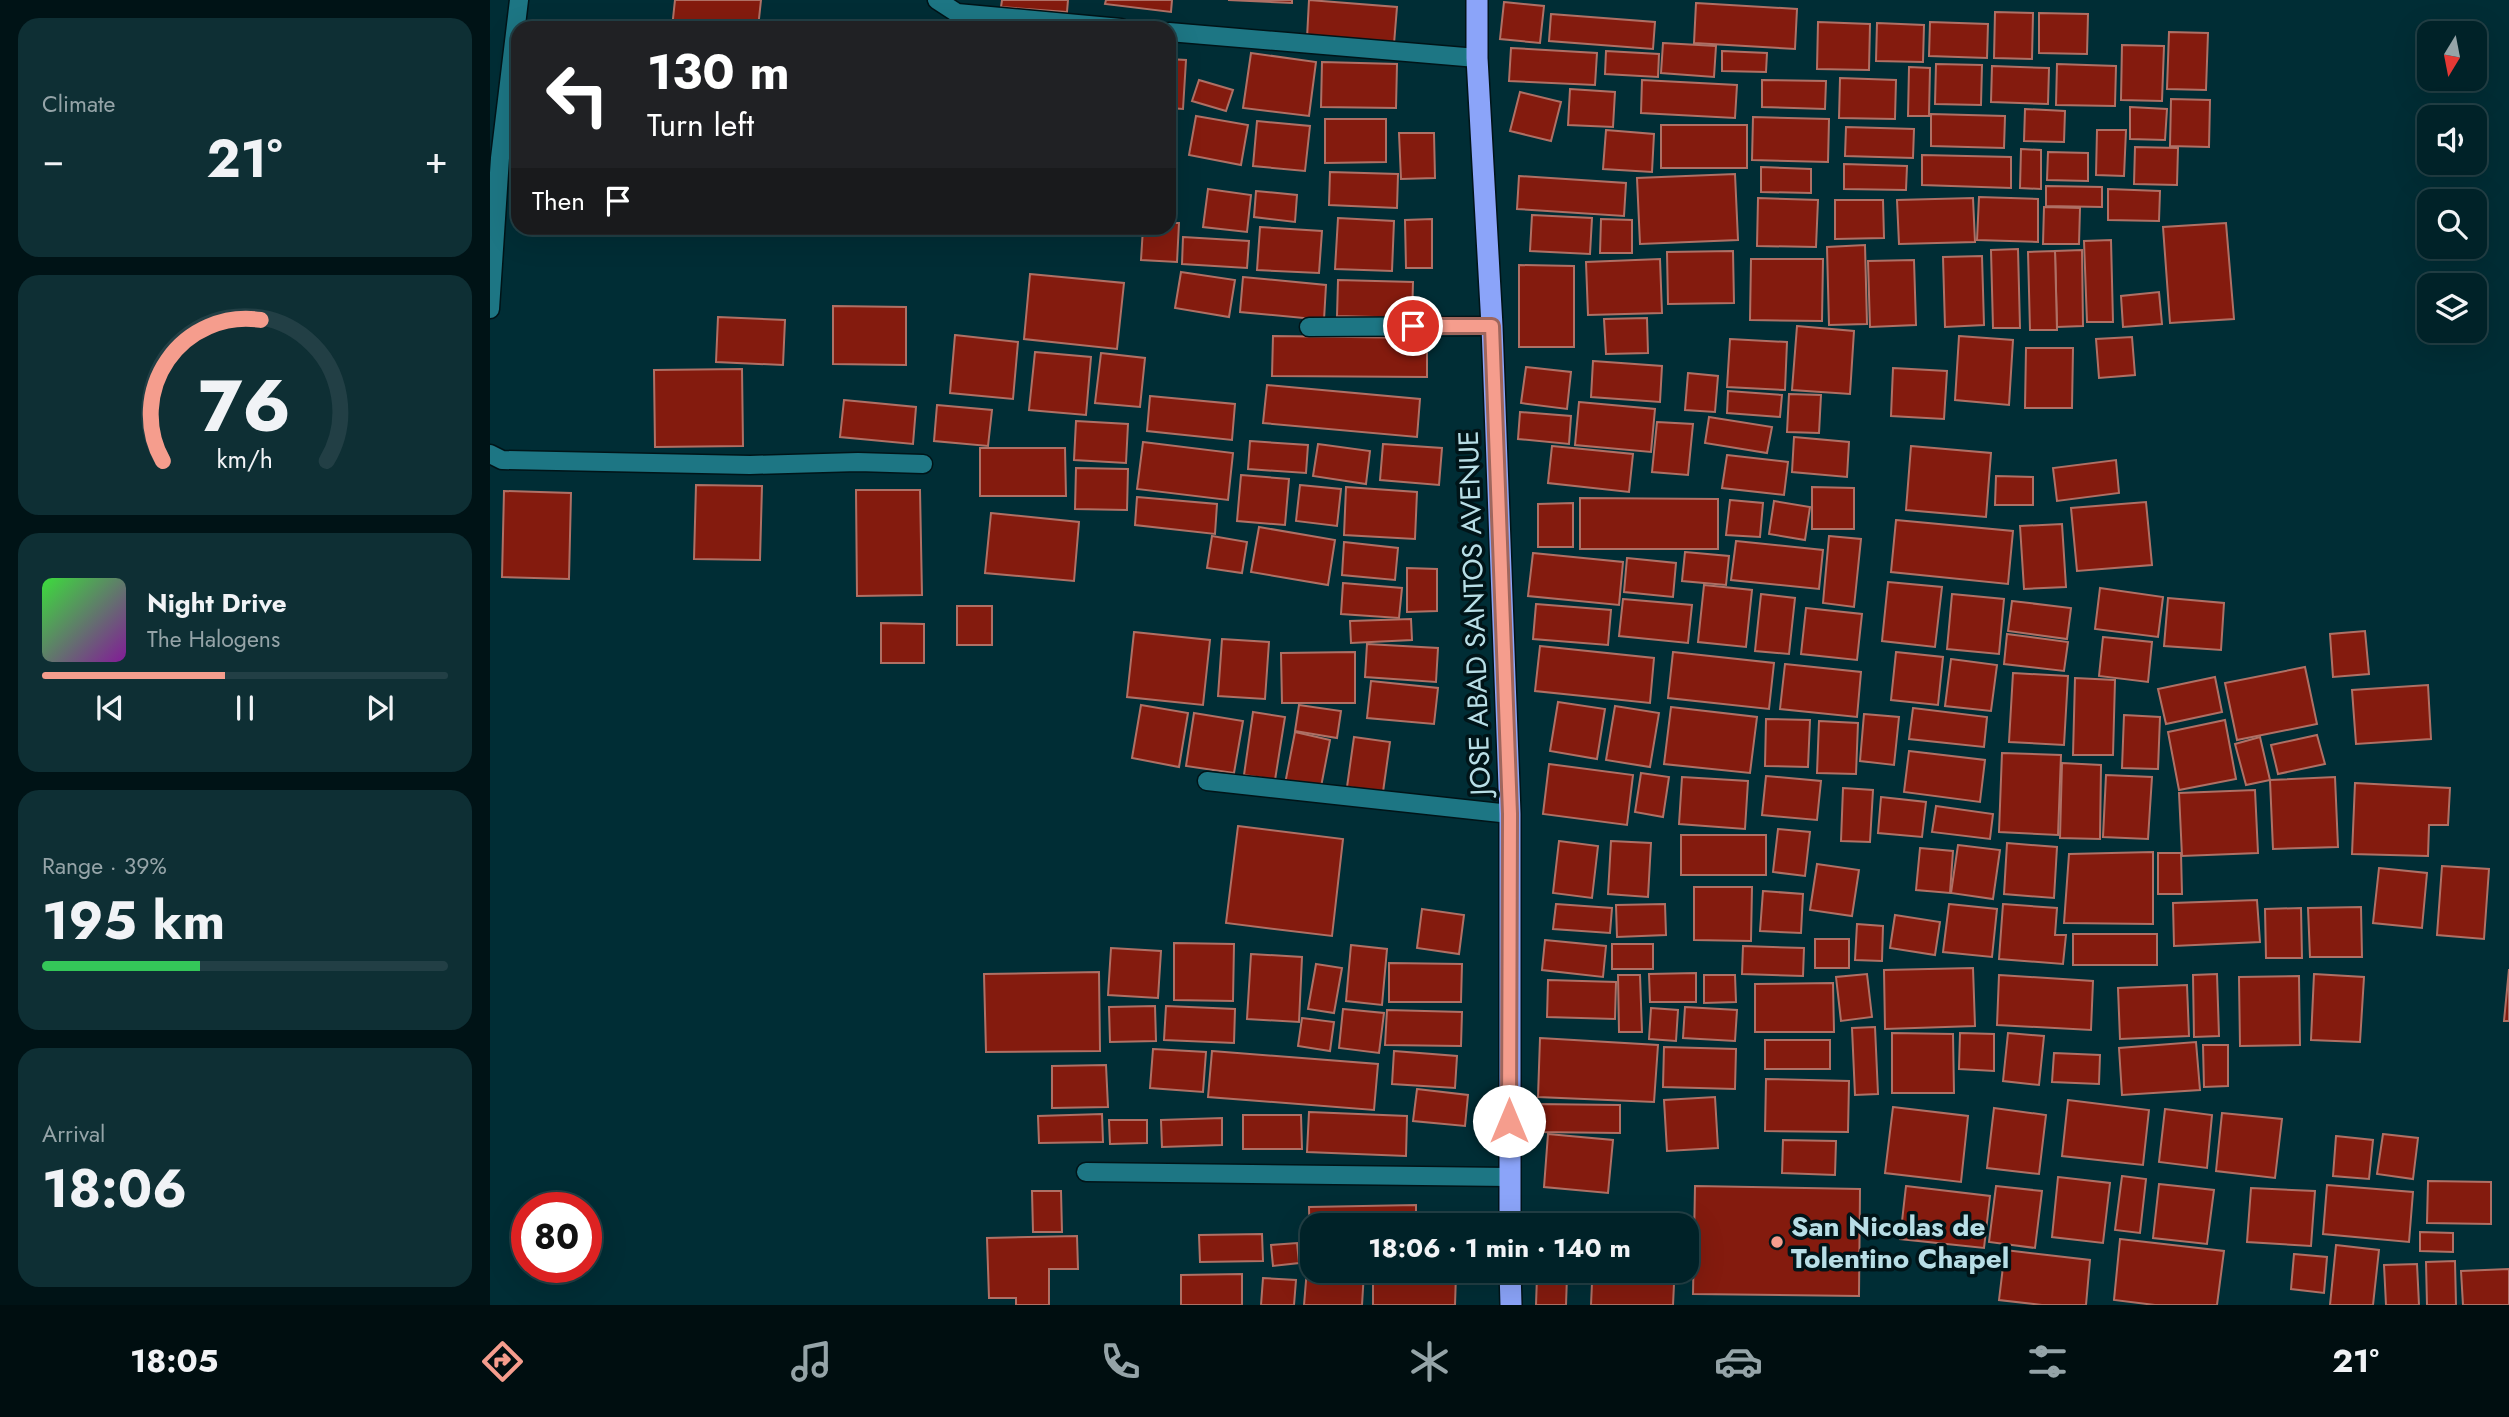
<!DOCTYPE html>
<meta charset="utf-8">
<style>
body{margin:0;font-family:Jost,sans-serif;background:#0e2f34;color:#f1f3f6;height:100vh;display:flex;flex-direction:column;font-size:26px;white-space:nowrap}
*{box-sizing:border-box;margin:0}
p{font-size:23px;color:#95a4a8}
.icon{flex:none;width:38px;height:38px;fill:none;stroke:currentColor;stroke-width:2;stroke-linecap:round;stroke-linejoin:round}
.map{position:relative;flex:1;overflow:hidden}
.side{display:flex;flex-direction:column;gap:18px;padding:18px;background:#001316;width:490px}
.side>*{flex:none}
.hud{position:absolute;left:21px;top:21px;width:665px;height:214px;border-radius:21px;box-shadow:0 7px 28px #0002,0 0 0 2px #223f45;background:#202124;color:#fff;overflow:hidden}
.needle{width:46px;rotate:190deg}
.fabs{position:absolute;left:1927px;top:21px;display:grid;gap:14px}
.fabs a{display:grid;place-items:center;width:70px;height:70px;border-radius:14px;background:#002228;box-shadow:0 7px 28px #0002,0 0 0 2px #223f45;font-size:35px}
.speed{position:absolute;left:21px;top:1192px;display:flex;gap:14px;font-size:35px;font-weight:700;text-align:center}
.speed>*{display:grid;place-content:center;width:91px;height:91px;border-radius:50%;background:#002228;box-shadow:0 7px 28px #0002,0 0 0 2px #223f45;line-height:1}
.speed .limit{border:10px solid #d22;background:#fff;color:#111}
.pin{position:absolute;display:grid;place-items:center;width:60px;height:60px;color:#fff;margin:-30px;border:4px solid #fff;border-radius:50%;box-shadow:0 2px 7px #0007}
.me{position:absolute;width:77px;margin:-38px;rotate:0deg;stroke-linejoin:round;filter:drop-shadow(0 0 5px #0008)}
.turn{display:flex;align-items:center;gap:24px;height:147px;padding:0 21px;font-size:32px}
.turn .icon{width:91px;height:91px;stroke-width:2.5}
.turn b{display:block;font-size:49px;line-height:60px}
.then{display:flex;align-items:center;height:66px;padding:0 21px;background:#0003;gap:14px;font-size:26px}
.big{font-size:52px;font-weight:700;line-height:1.1}
.side .tile{flex:1;display:flex;flex-direction:column;justify-content:center;gap:10px;min-width:0;padding:0 24px;border-radius:21px;background:#0e2f34}
.side .dial{align-items:center;gap:0}
.dial svg{height:182px;overflow:visible;fill:none;stroke:#223f45;stroke-width:7;stroke-linecap:round;text-anchor:middle}
.dial text{fill:#f1f3f6;stroke:none}
.song{display:flex;align-items:center;gap:21px}
.cover{width:84px;height:84px;border-radius:10px;background:linear-gradient(135deg,hsl(120 70% 55%),hsl(290 70% 35%))}
.played{height:7px;border-radius:4px;background:linear-gradient(90deg,#f59d8d 45%,#223f45 45%)}
.keys{display:flex;justify-content:space-around;direction:ltr}
.heat{display:flex;justify-content:space-between;align-items:center;font-size:38px;direction:ltr}
.charge{height:10px;border-radius:5px;background:linear-gradient(90deg,#34c759 39%,#223f45 0)}
.trip{position:absolute;left:810px;top:1213px;width:399px;height:70px;border-radius:21px;background:#002228;box-shadow:0 7px 28px #0002,0 0 0 2px #223f45;font-weight:700;line-height:70px;text-align:center}
.tabs{display:flex;height:112px;justify-content:space-around;align-items:center;background:#000e10;color:#95a4a8}
.tabs .icon{width:49px;height:49px}
.tabs .on{color:#f59d8d}
.tabs b{font-size:32px;color:#f1f3f6}
main{display:flex;flex:1;min-height:0}
.map>svg:first-child{display:block}
.building{fill:#841b0e;stroke:#af7065;stroke-width:2}
.lines{fill:none;stroke-linecap:round;stroke-linejoin:round}
.minor-casing{stroke:#001418;stroke-width:21}
.highway-casing{stroke:#001418;stroke-width:24}
.minor{stroke:#1d7684;stroke-width:18}
.highway{stroke:#8ba4f9;stroke-width:21}
.route-casing{stroke:#9f665c;stroke-width:18}
.route{stroke:#f59d8d;stroke-width:12}
.poi-dot{fill:#f59d8d;stroke:#001418;stroke-width:2.5}
.labels{text-anchor:middle;stroke-width:7;stroke-linejoin:round;paint-order:stroke}
.street-label{font-size:28px;fill:#b8dee6;stroke:#001418}
.poi-label{font-size:28px;font-weight:bold;fill:#b8dee6;stroke:#001418;text-anchor:start}
</style>
<main>
<section class="side">
<div class="tile"><p>Climate</p>
<div class="heat"><a>−</a><b class="big">21°</b><a>+</a></div>
</div>
<div class="tile dial"><svg viewBox="0 0 100 80">
<path d="M14 69A42 42 0 1 1 86 69"/>
<path d="M14 69A42 42 0 0 1 57 7" stroke="#f59d8d"/>
<text x="50" y="56" font-size="32" font-weight="700">76</text>
<text x="50" y="72" font-size="11">km/h</text>
</svg></div>
<div class="tile">
<div class="song"><i class="cover"></i><div><b>Night Drive</b><p>The Halogens</p></div></div>
<div class="played"></div>
<div class="keys"><svg class="icon" aria-label="previous" viewBox="0 0 24 24"><path d="M18 5L8 12l10 7zM5 5v14"/></svg><svg class="icon" aria-label="pause" viewBox="0 0 24 24"><path d="M8 5v14M16 5v14"/></svg><svg class="icon" aria-label="next" viewBox="0 0 24 24"><path d="M6 5l10 7-10 7zM19 5v14"/></svg></div>
</div>
<div class="tile"><p>Range · 39%</p><b class="big">195 km</b><div class="charge"></div></div>
<div class="tile"><p>Arrival</p><b class="big">18:06</b></div>
</section>
<div class="map">
<svg width="2019" height="1305" viewBox="0 0 2019 1305">
<rect width="100%" height="100%" fill="#002d35"/>
<g class="building">
<polygon points="185,0 271,0 268,28 182,28"/>
<polygon points="512,0 578,0 577,12 511,7"/>
<polygon points="616,0 682,0 681,12 615,4"/>
<polygon points="738,0 802,0 802,3"/>
<polygon points="819,0 907,7 904,44 817,38"/>
<polygon points="1014,2 1054,6 1050,43 1010,39"/>
<polygon points="1206,3 1307,9 1305,49 1204,43"/>
<polygon points="1505,12 1543,13 1542,59 1504,58"/>
<polygon points="1549,13 1598,14 1597,54 1549,53"/>
<polygon points="1061,14 1165,22 1163,49 1059,41"/>
<polygon points="1328,22 1380,24 1379,70 1327,69"/>
<polygon points="1440,22 1498,24 1497,58 1439,56"/>
<polygon points="1387,23 1434,25 1433,62 1386,61"/>
<polygon points="1679,32 1718,33 1716,90 1677,89"/>
<polygon points="1173,43 1226,46 1224,77 1171,73"/>
<polygon points="1632,45 1674,46 1672,101 1631,100"/>
<polygon points="1021,48 1107,53 1105,85 1019,81"/>
<polygon points="1116,51 1169,54 1168,77 1115,74"/>
<polygon points="1232,51 1277,53 1276,72 1232,71"/>
<polygon points="761,53 826,62 819,116 753,108"/>
<polygon points="679,59 696,60 693,109 679,108"/>
<polygon points="832,62 907,64 906,108 831,107"/>
<polygon points="1446,64 1492,65 1491,105 1445,104"/>
<polygon points="1567,64 1626,66 1625,106 1566,105"/>
<polygon points="1502,66 1559,68 1558,104 1501,102"/>
<polygon points="1419,67 1440,68 1439,116 1418,116"/>
<polygon points="1350,78 1406,80 1405,119 1349,118"/>
<polygon points="709,80 743,90 736,111 702,101"/>
<polygon points="1152,80 1247,85 1245,118 1151,113"/>
<polygon points="1272,80 1336,81 1335,109 1272,107"/>
<polygon points="1080,89 1125,92 1123,127 1078,125"/>
<polygon points="1030,92 1071,102 1061,141 1020,131"/>
<polygon points="1681,99 1720,100 1719,147 1680,146"/>
<polygon points="1640,107 1677,109 1675,140 1640,139"/>
<polygon points="1535,109 1575,111 1574,142 1534,141"/>
<polygon points="1441,114 1515,116 1514,148 1441,146"/>
<polygon points="706,116 758,125 751,165 699,155"/>
<polygon points="1263,117 1339,119 1338,162 1262,160"/>
<polygon points="835,119 896,119 896,162 835,163"/>
<polygon points="767,121 820,126 815,171 763,166"/>
<rect x="1171" y="125" width="86" height="43"/>
<polygon points="1356,127 1424,129 1423,158 1355,156"/>
<polygon points="1116,130 1164,134 1162,172 1113,169"/>
<polygon points="1607,130 1636,130 1634,176 1606,175"/>
<polygon points="909,133 944,133 945,178 911,179"/>
<polygon points="1645,147 1688,148 1687,185 1644,184"/>
<polygon points="1531,149 1551,150 1551,189 1530,188"/>
<polygon points="1558,152 1598,153 1598,181 1557,180"/>
<polygon points="1432,155 1521,157 1521,188 1432,185"/>
<polygon points="1354,164 1417,166 1416,190 1354,189"/>
<polygon points="1271,167 1321,169 1321,193 1271,192"/>
<polygon points="840,172 908,174 907,208 839,205"/>
<polygon points="1245,174 1248,240 1150,244 1147,178"/>
<polygon points="1029,176 1136,183 1134,216 1027,209"/>
<polygon points="1556,186 1612,187 1612,207 1556,206"/>
<polygon points="718,189 761,195 757,232 713,227"/>
<polygon points="1618,189 1670,191 1669,221 1618,220"/>
<polygon points="766,191 807,195 805,222 764,217"/>
<polygon points="1489,197 1548,199 1548,242 1487,240"/>
<polygon points="1268,198 1328,200 1326,247 1267,246"/>
<polygon points="1483,198 1485,242 1409,244 1407,200"/>
<polygon points="1345,200 1393,200 1394,238 1345,239"/>
<polygon points="1554,207 1590,208 1589,244 1553,244"/>
<polygon points="1042,215 1102,218 1100,254 1040,251"/>
<polygon points="848,218 904,221 902,271 845,269"/>
<polygon points="942,219 942,268 916,268 915,220"/>
<polygon points="1111,219 1142,220 1142,253 1110,253"/>
<polygon points="679,223 689,223 687,262 651,260 653,228 679,228"/>
<polygon points="1736,223 1744,319 1680,323 1673,227"/>
<polygon points="770,227 832,231 829,273 767,270"/>
<polygon points="693,237 759,241 757,268 692,264"/>
<polygon points="1621,240 1623,322 1597,322 1594,241"/>
<polygon points="1375,245 1377,324 1339,325 1337,247"/>
<polygon points="1528,249 1530,328 1503,328 1501,250"/>
<polygon points="1592,250 1593,326 1567,327 1565,251"/>
<polygon points="1243,251 1244,303 1178,304 1177,252"/>
<polygon points="1565,251 1567,330 1540,330 1538,252"/>
<polygon points="1492,256 1494,325 1455,327 1453,257"/>
<polygon points="1170,259 1172,313 1098,315 1096,262"/>
<polygon points="1261,259 1333,259 1332,321 1260,320"/>
<polygon points="1424,260 1426,325 1380,327 1378,261"/>
<polygon points="1029,265 1084,266 1084,347 1029,347"/>
<polygon points="691,272 745,280 739,317 685,308"/>
<polygon points="540,274 634,283 627,349 534,339"/>
<polygon points="753,277 836,285 834,320 750,312"/>
<polygon points="848,280 923,282 922,318 847,316"/>
<polygon points="1669,292 1672,324 1633,327 1631,296"/>
<polygon points="343,306 416,307 416,365 343,364"/>
<polygon points="228,317 295,320 293,365 226,362"/>
<polygon points="1157,318 1158,353 1116,354 1114,319"/>
<polygon points="1307,326 1364,331 1360,394 1302,390"/>
<polygon points="465,335 528,342 523,399 460,393"/>
<polygon points="783,336 937,338 937,377 782,376"/>
<polygon points="1469,336 1523,340 1519,405 1465,400"/>
<polygon points="1642,337 1645,375 1609,378 1606,339"/>
<polygon points="1240,339 1297,342 1295,390 1237,387"/>
<polygon points="1536,348 1583,348 1582,408 1535,408"/>
<polygon points="545,352 601,357 596,415 539,410"/>
<polygon points="611,353 655,358 650,407 605,403"/>
<polygon points="1103,361 1172,366 1170,402 1101,397"/>
<polygon points="1036,367 1081,372 1077,409 1031,403"/>
<polygon points="1403,368 1457,371 1454,419 1401,416"/>
<polygon points="252,369 253,446 165,447 164,370"/>
<polygon points="1198,373 1228,376 1225,412 1195,410"/>
<polygon points="777,385 930,399 927,437 773,423"/>
<polygon points="1238,391 1292,395 1290,417 1237,413"/>
<polygon points="1299,394 1331,395 1329,433 1297,432"/>
<polygon points="660,396 745,404 742,440 657,431"/>
<polygon points="354,400 426,407 423,444 350,437"/>
<polygon points="1089,402 1165,409 1161,452 1085,445"/>
<polygon points="447,405 502,410 498,446 444,441"/>
<polygon points="1030,412 1081,416 1079,444 1028,439"/>
<polygon points="1219,417 1282,427 1277,453 1215,443"/>
<polygon points="586,421 638,424 636,463 584,460"/>
<polygon points="1167,422 1203,424 1198,475 1162,472"/>
<polygon points="1304,437 1359,442 1357,477 1302,472"/>
<polygon points="760,441 818,445 816,473 758,469"/>
<polygon points="653,442 743,453 738,500 647,489"/>
<polygon points="828,444 880,451 876,484 823,476"/>
<polygon points="893,444 952,448 949,485 890,480"/>
<polygon points="1062,446 1143,454 1139,492 1058,483"/>
<polygon points="1421,446 1501,453 1496,517 1416,510"/>
<polygon points="490,448 575,448 576,496 490,496"/>
<polygon points="1237,455 1298,462 1294,495 1232,488"/>
<polygon points="1626,460 1629,493 1567,501 1563,468"/>
<polygon points="586,468 638,469 637,510 585,509"/>
<polygon points="751,475 799,479 795,525 747,521"/>
<polygon points="1506,476 1543,477 1543,505 1505,505"/>
<polygon points="206,485 272,486 270,560 204,559"/>
<polygon points="810,485 851,489 847,526 806,521"/>
<polygon points="856,487 927,492 925,539 854,535"/>
<polygon points="1322,487 1364,488 1364,529 1322,529"/>
<polygon points="366,490 430,490 432,595 367,596"/>
<polygon points="14,491 81,493 79,579 12,577"/>
<polygon points="647,497 727,504 725,534 645,525"/>
<polygon points="1090,498 1228,499 1228,549 1090,549"/>
<polygon points="1240,500 1273,503 1270,537 1236,535"/>
<polygon points="1284,501 1320,507 1315,540 1279,534"/>
<polygon points="1656,502 1662,565 1587,571 1581,508"/>
<polygon points="1083,503 1083,547 1048,547 1048,504"/>
<polygon points="501,513 589,522 584,581 495,573"/>
<polygon points="1406,520 1523,531 1518,584 1401,572"/>
<polygon points="1572,524 1576,587 1534,589 1530,526"/>
<polygon points="769,527 845,540 838,585 761,572"/>
<polygon points="722,536 757,542 752,573 717,568"/>
<polygon points="1339,536 1371,539 1364,607 1333,603"/>
<polygon points="1246,541 1333,550 1329,589 1241,580"/>
<polygon points="854,542 908,548 905,580 852,575"/>
<polygon points="1195,552 1239,556 1236,585 1192,581"/>
<polygon points="1043,553 1133,562 1129,605 1038,596"/>
<polygon points="1137,558 1186,563 1183,597 1134,592"/>
<polygon points="917,568 947,569 947,611 917,612"/>
<polygon points="1398,582 1452,587 1445,647 1392,641"/>
<polygon points="853,583 912,588 909,618 851,614"/>
<polygon points="1214,585 1262,590 1256,647 1208,642"/>
<polygon points="1610,588 1673,597 1668,637 1605,629"/>
<polygon points="1271,594 1305,598 1299,654 1265,651"/>
<polygon points="1462,594 1514,599 1509,654 1457,649"/>
<polygon points="1678,598 1734,603 1731,650 1674,646"/>
<polygon points="1133,599 1202,605 1198,643 1129,636"/>
<polygon points="1522,601 1581,608 1577,639 1518,631"/>
<polygon points="1046,604 1121,610 1118,645 1043,639"/>
<rect x="467" y="606" width="35" height="39"/>
<polygon points="1316,608 1372,614 1367,660 1311,654"/>
<polygon points="921,619 922,640 861,643 860,621"/>
<polygon points="391,623 434,624 434,663 391,663"/>
<polygon points="1875,631 1879,674 1843,677 1840,634"/>
<polygon points="644,632 720,640 713,705 637,697"/>
<polygon points="1517,634 1578,642 1574,671 1514,664"/>
<polygon points="1613,637 1662,642 1658,682 1609,676"/>
<polygon points="732,639 779,642 775,699 728,696"/>
<polygon points="877,644 948,648 946,682 875,677"/>
<polygon points="1050,646 1164,658 1160,703 1045,691"/>
<polygon points="865,652 865,703 792,703 791,653"/>
<polygon points="1183,652 1284,663 1279,709 1178,698"/>
<polygon points="1406,652 1453,657 1448,705 1401,700"/>
<polygon points="1461,659 1507,665 1501,711 1455,706"/>
<polygon points="1295,664 1371,672 1367,717 1290,709"/>
<polygon points="1815,667 1827,724 1747,740 1735,683"/>
<polygon points="1523,673 1578,676 1574,745 1519,742"/>
<polygon points="1725,677 1732,712 1676,724 1668,689"/>
<polygon points="1585,678 1625,680 1623,755 1583,755"/>
<polygon points="881,681 948,688 944,724 877,718"/>
<polygon points="1938,685 1941,739 1866,744 1862,690"/>
<polygon points="1068,702 1115,709 1107,759 1060,751"/>
<polygon points="651,705 698,713 689,767 642,758"/>
<polygon points="809,705 851,711 847,738 805,731"/>
<polygon points="1125,706 1169,713 1160,767 1116,760"/>
<polygon points="1181,707 1267,717 1260,773 1174,764"/>
<polygon points="1423,708 1497,717 1494,747 1419,739"/>
<polygon points="763,712 795,717 785,780 754,775"/>
<polygon points="704,713 753,721 744,773 696,766"/>
<polygon points="1374,714 1409,717 1404,765 1370,761"/>
<polygon points="1634,715 1670,717 1668,769 1632,768"/>
<polygon points="1276,719 1320,720 1318,767 1275,766"/>
<polygon points="1735,720 1746,779 1689,790 1678,732"/>
<polygon points="1329,721 1368,723 1366,774 1327,773"/>
<polygon points="805,732 840,740 830,792 795,784"/>
<polygon points="1827,735 1835,764 1788,774 1781,745"/>
<polygon points="864,737 900,742 893,792 857,787"/>
<polygon points="1770,737 1780,780 1756,785 1745,744"/>
<polygon points="1419,751 1495,760 1490,802 1414,792"/>
<polygon points="1512,753 1571,755 1568,835 1509,832"/>
<polygon points="1572,763 1611,765 1610,839 1570,838"/>
<polygon points="1059,764 1143,775 1137,825 1053,814"/>
<polygon points="1151,773 1179,777 1173,817 1145,812"/>
<polygon points="1616,775 1662,777 1658,839 1613,837"/>
<polygon points="1276,776 1331,781 1327,820 1272,815"/>
<polygon points="1192,777 1258,781 1255,829 1189,824"/>
<polygon points="1845,777 1848,847 1783,849 1780,780"/>
<polygon points="1865,783 1960,788 1958,825 1939,825 1938,856 1862,854"/>
<polygon points="1353,788 1383,790 1380,842 1351,841"/>
<polygon points="1765,790 1768,853 1692,856 1689,793"/>
<polygon points="1391,797 1436,802 1432,837 1388,833"/>
<polygon points="1446,806 1503,814 1500,839 1442,832"/>
<polygon points="748,826 853,839 842,936 736,923"/>
<polygon points="1288,829 1320,832 1315,876 1283,872"/>
<rect x="1191" y="835" width="85" height="40"/>
<polygon points="1069,841 1108,846 1102,898 1063,893"/>
<polygon points="1121,841 1161,843 1158,897 1118,894"/>
<polygon points="1517,843 1567,847 1564,898 1514,894"/>
<polygon points="1468,845 1510,850 1503,899 1461,893"/>
<polygon points="1430,848 1463,851 1460,893 1426,890"/>
<polygon points="1663,852 1663,924 1574,923 1579,854"/>
<polygon points="1668,853 1691,853 1692,894 1668,894"/>
<polygon points="1327,864 1369,870 1362,916 1320,910"/>
<polygon points="1952,866 1999,869 1994,939 1947,935"/>
<polygon points="1889,868 1937,873 1932,928 1883,923"/>
<polygon points="1204,887 1262,887 1261,941 1204,940"/>
<polygon points="1273,891 1313,894 1311,933 1270,931"/>
<polygon points="1767,900 1770,942 1684,946 1683,903"/>
<polygon points="1066,904 1122,908 1120,933 1063,929"/>
<polygon points="1175,904 1176,935 1127,937 1126,905"/>
<polygon points="1459,904 1507,909 1502,957 1453,952"/>
<polygon points="1513,904 1567,908 1565,935 1576,935 1573,964 1509,959"/>
<polygon points="1871,907 1872,957 1820,957 1818,908"/>
<polygon points="1811,908 1812,958 1776,958 1775,909"/>
<polygon points="932,909 974,915 969,954 927,948"/>
<polygon points="1405,915 1450,922 1445,955 1400,948"/>
<polygon points="1367,924 1393,926 1392,961 1365,960"/>
<rect x="1583" y="934" width="84" height="31"/>
<rect x="1325" y="939" width="34" height="29"/>
<polygon points="1055,940 1116,946 1113,977 1052,970"/>
<polygon points="684,943 744,944 743,1001 684,1000"/>
<rect x="1122" y="944" width="41" height="25"/>
<polygon points="861,945 897,949 892,1005 856,1001"/>
<polygon points="1253,946 1314,948 1313,976 1252,974"/>
<polygon points="621,948 671,951 668,998 618,995"/>
<polygon points="761,954 812,957 809,1022 757,1019"/>
<polygon points="899,963 972,964 971,1002 899,1002"/>
<polygon points="826,964 852,968 844,1013 818,1009"/>
<polygon points="1483,968 1485,1026 1395,1029 1394,970"/>
<polygon points="2019,969 2019,1021 2014,1021"/>
<polygon points="609,972 610,1051 496,1052 494,974"/>
<polygon points="1206,973 1206,1002 1160,1002 1159,974"/>
<polygon points="1377,974 1382,1017 1351,1021 1346,977"/>
<polygon points="1727,974 1729,1036 1704,1037 1703,975"/>
<polygon points="1824,974 1874,977 1870,1042 1821,1040"/>
<polygon points="1128,975 1150,975 1152,1032 1129,1032"/>
<polygon points="1214,975 1245,975 1246,1002 1214,1003"/>
<polygon points="1509,975 1603,981 1601,1030 1507,1025"/>
<polygon points="1809,976 1810,1045 1750,1046 1749,977"/>
<polygon points="1058,980 1126,982 1125,1019 1057,1017"/>
<polygon points="1343,983 1344,1032 1265,1032 1265,984"/>
<polygon points="1697,985 1699,1036 1630,1039 1628,988"/>
<polygon points="665,1006 666,1041 620,1042 619,1007"/>
<polygon points="676,1006 745,1009 744,1043 674,1040"/>
<polygon points="1195,1007 1247,1010 1245,1041 1193,1038"/>
<polygon points="1161,1008 1188,1010 1186,1041 1159,1039"/>
<polygon points="853,1009 894,1013 889,1053 849,1048"/>
<polygon points="897,1010 972,1012 971,1046 895,1045"/>
<polygon points="812,1018 844,1022 840,1051 808,1046"/>
<polygon points="1385,1027 1388,1094 1365,1095 1362,1028"/>
<polygon points="1402,1033 1463,1034 1464,1093 1402,1093"/>
<polygon points="1470,1033 1504,1034 1504,1071 1469,1069"/>
<polygon points="1518,1033 1554,1036 1549,1085 1513,1081"/>
<polygon points="1050,1038 1168,1045 1164,1102 1048,1097"/>
<rect x="1275" y="1040" width="65" height="29"/>
<polygon points="1706,1042 1710,1090 1632,1095 1629,1048"/>
<polygon points="1713,1045 1738,1045 1738,1086 1714,1087"/>
<polygon points="1174,1047 1246,1049 1245,1089 1173,1087"/>
<polygon points="663,1049 716,1052 713,1092 660,1088"/>
<polygon points="722,1051 888,1064 884,1110 718,1097"/>
<polygon points="904,1051 967,1056 965,1088 902,1084"/>
<polygon points="1564,1053 1610,1055 1609,1084 1562,1082"/>
<polygon points="616,1065 618,1107 562,1108 562,1066"/>
<polygon points="1276,1079 1359,1081 1358,1132 1275,1131"/>
<polygon points="927,1089 978,1095 975,1126 923,1121"/>
<polygon points="1225,1097 1228,1148 1177,1151 1174,1100"/>
<polygon points="1578,1100 1659,1110 1653,1165 1572,1156"/>
<polygon points="1044,1104 1130,1105 1130,1133 1044,1132"/>
<polygon points="1403,1107 1478,1116 1471,1182 1395,1173"/>
<polygon points="1504,1108 1556,1115 1549,1174 1497,1168"/>
<polygon points="1675,1109 1722,1115 1717,1168 1669,1162"/>
<polygon points="819,1112 917,1116 916,1156 817,1152"/>
<polygon points="1732,1113 1792,1119 1785,1178 1726,1171"/>
<polygon points="612,1114 613,1142 549,1143 548,1116"/>
<polygon points="753,1115 811,1115 812,1149 753,1149"/>
<polygon points="732,1118 732,1145 672,1147 671,1120"/>
<polygon points="619,1120 657,1120 657,1143 620,1144"/>
<polygon points="1058,1134 1123,1140 1118,1193 1054,1187"/>
<polygon points="1893,1134 1928,1138 1923,1179 1887,1174"/>
<polygon points="1846,1136 1883,1140 1879,1179 1843,1176"/>
<polygon points="1293,1140 1346,1141 1345,1175 1292,1173"/>
<polygon points="1632,1176 1656,1179 1650,1233 1625,1230"/>
<polygon points="1568,1177 1620,1183 1613,1243 1562,1237"/>
<polygon points="1938,1181 2001,1182 2001,1224 1937,1223"/>
<polygon points="1669,1184 1724,1190 1717,1244 1663,1238"/>
<polygon points="1837,1185 1923,1192 1919,1242 1833,1234"/>
<polygon points="1205,1186 1370,1189 1369,1296 1203,1294"/>
<polygon points="1416,1186 1500,1196 1494,1248 1410,1239"/>
<polygon points="1506,1186 1552,1191 1545,1248 1499,1242"/>
<polygon points="1761,1188 1825,1191 1821,1246 1757,1242"/>
<polygon points="542,1191 571,1191 572,1232 543,1232"/>
<polygon points="926,1205 926,1225 822,1225 822,1254 820,1254 819,1207"/>
<polygon points="1930,1232 1963,1233 1963,1252 1930,1251"/>
<polygon points="772,1234 773,1261 710,1262 709,1235"/>
<polygon points="587,1236 588,1269 559,1269 559,1305 526,1305 526,1298 499,1298 497,1238"/>
<polygon points="1630,1239 1734,1251 1727,1305 1665,1305 1624,1300"/>
<polygon points="807,1243 809,1263 783,1266 781,1245"/>
<polygon points="1846,1245 1889,1250 1883,1305 1840,1305"/>
<polygon points="1515,1250 1600,1260 1596,1305 1552,1305 1509,1300"/>
<polygon points="1804,1254 1837,1257 1834,1293 1801,1289"/>
<polygon points="1965,1261 1966,1305 1937,1305 1936,1262"/>
<polygon points="1927,1264 1929,1305 1896,1305 1894,1265"/>
<polygon points="817,1269 874,1272 872,1305 814,1305"/>
<polygon points="2019,1269 2019,1305 1973,1305 1971,1271"/>
<polygon points="883,1273 966,1274 965,1305 883,1305"/>
<polygon points="752,1274 752,1305 691,1305 691,1275"/>
<polygon points="1047,1276 1077,1276 1076,1305 1046,1305"/>
<polygon points="773,1278 806,1280 804,1305 771,1305"/>
<polygon points="1102,1283 1184,1284 1183,1305 1101,1305"/>
</g>
<g class="lines">
<g class="minor-casing">
<g id="minor">
<polyline points="447,0 467,13 631,28"/>
<polyline points="679,32 987,58"/>
<polyline points="0,309 10,158 29,0"/>
<polyline points="819,327 1002,326"/>
<polyline points="0,454 12,460 260,465 368,462 433,464"/>
<polyline points="717,781 1020,814"/>
<polyline points="596,1172 1019,1177"/>
</g>
</g>
<g class="highway-casing">
<g id="highway">
<polyline points="987,0 987,58 1002,326 1020,814 1020,1225"/>
<polyline points="1020,1270 1021,1305"/>
</g>
</g>
<use href="#minor" class="minor"/>
<use href="#highway" class="highway"/>
</g>
<g class="lines">
<g class="route-casing">
<polyline id="route" points="923,326 1002,326 1020,814 1019,1121"/>
</g>
<use href="#route" class="route"/>
</g>
<circle class="poi-dot" cx="1287" cy="1242" r="7"/>
<g class="labels">
<g class="street-label">
<text transform="translate(984 613) rotate(-92)" y="10">JOSE ABAD SANTOS AVENUE</text>
</g>
<g class="poi-label">
<text x="1301" y="1236">San Nicolas de<tspan x="1301" dy="32">Tolentino Chapel</tspan></text>
</g>
</g>
</svg>
<div class="fabs">
<a><svg class="needle" viewBox="-14 -14 28 28"><path d="M0-13l5 13h-10z" fill="#e53935"/><path d="M0 13l5-13h-10z" fill="#95a4a8"/></svg></a>
<a><svg class="icon" aria-label="sound" viewBox="0 0 24 24"><path d="M4 9h4l5-4v14l-5-4H4zM17 9q2 3 0 6"/></svg></a>
<a><svg class="icon" aria-label="search" viewBox="0 0 24 24"><circle cx="10" cy="10" r="6"/><path d="M15 15l6 6"/></svg></a>
<a><svg class="icon" aria-label="layers" viewBox="0 0 24 24"><path d="M12 4l9 5-9 5-9-5zM3 14l9 5 9-5"/></svg></a>
</div>
<div class="speed"><div class="limit">80</div></div>
<div class="pin" style="left:923px;top:326px;background:#d93025"><svg class="icon" aria-label="arrive" viewBox="0 0 24 24"><path d="M6 21V4h12l-3 4 3 4H6"/></svg></div>
<svg class="me" style="left:1019px;top:1121px" viewBox="-20 -20 40 40"><circle r="19" fill="#fff"/><path d="M0-13L10 11 0 6-10 11z" fill="#f59d8d"/></svg>
<div class="trip">18:06 · 1 min · 140 m</div>
<div class="hud">
<div class="turn"><svg class="icon" aria-label="left" viewBox="0 0 24 24"><path d="M17 20v-9H6M10 6l-5 5 5 5"/></svg><div><b>130 m</b>Turn left</div></div>
<div class="then">Then<svg class="icon" aria-label="arrive" viewBox="0 0 24 24"><path d="M6 21V4h12l-3 4 3 4H6"/></svg></div>
</div>
</div>
</main>
<nav class="tabs">
<b>18:05</b>
<svg class="icon on" aria-label="directions" viewBox="0 0 24 24"><path d="M12 3l9 9-9 9-9-9zM9 14v-3h6M13 9l2 2-2 2"/></svg>
<svg class="icon" aria-label="music" viewBox="0 0 24 24"><path d="M9 18V5l10-2v13"/><circle cx="6" cy="18" r="3"/><circle cx="16" cy="16" r="3"/></svg>
<svg class="icon" aria-label="phone" viewBox="0 0 24 24"><path d="M5 4h4l2 5-3 2q2 4 5 5l2-3 5 2v4C11 20 4 13 5 4z"/></svg>
<svg class="icon" aria-label="climate" viewBox="0 0 24 24"><path d="M12 3v18M4 7l16 10M4 17L20 7"/></svg>
<svg class="icon" aria-label="car" viewBox="0 0 24 24"><path d="M5 17H2v-5l4-1 3-4h7l3 4 3 1v5h-3M9 17h6M6 11h13"/><circle cx="7" cy="17" r="2"/><circle cx="17" cy="17" r="2"/></svg>
<svg class="icon" aria-label="filters" viewBox="0 0 24 24"><path d="M4 7h16M4 17h16"/><circle cx="9" cy="7" r="2"/><circle cx="15" cy="17" r="2"/></svg>
<b>21°</b>
</nav>
